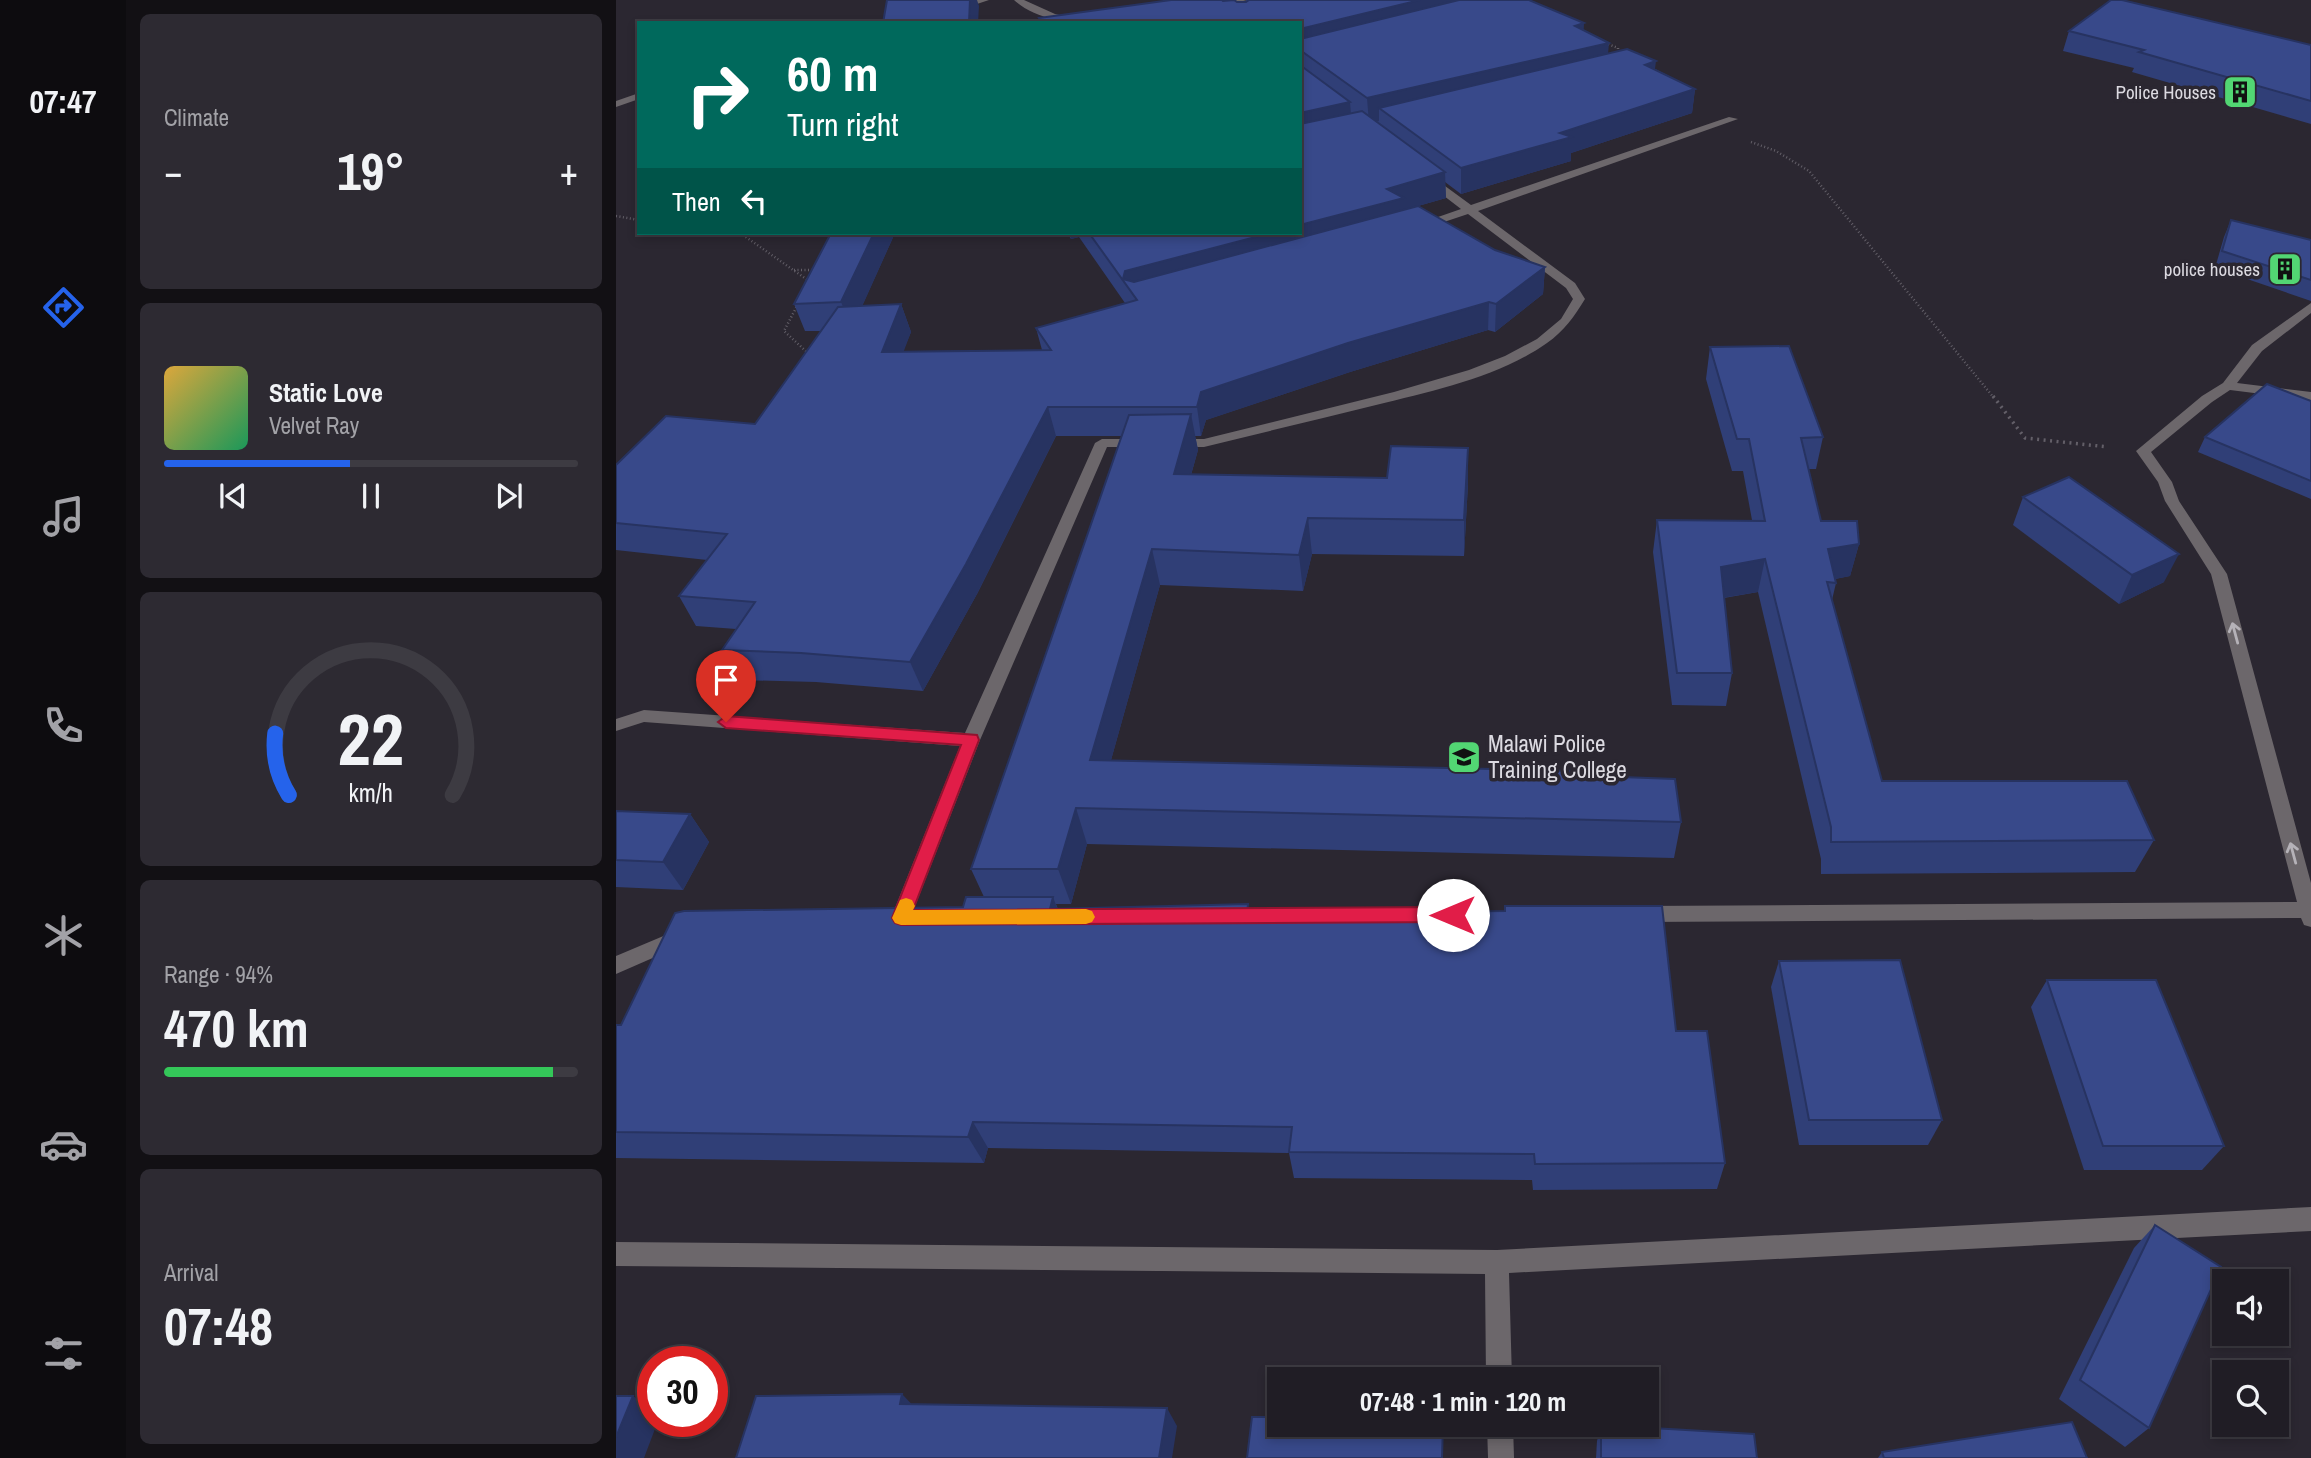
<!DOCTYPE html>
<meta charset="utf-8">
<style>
body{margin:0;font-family:"Archivo Narrow",sans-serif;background:#2d2a32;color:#f1f3f6;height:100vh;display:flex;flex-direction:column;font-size:26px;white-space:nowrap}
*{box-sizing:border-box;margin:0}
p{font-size:23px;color:#a2a2a7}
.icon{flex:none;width:38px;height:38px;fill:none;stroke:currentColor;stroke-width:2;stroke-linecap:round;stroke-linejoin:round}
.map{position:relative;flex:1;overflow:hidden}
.drawer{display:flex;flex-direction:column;gap:14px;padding:14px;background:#121014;width:490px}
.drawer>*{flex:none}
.hud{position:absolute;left:21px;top:21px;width:665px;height:214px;border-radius:0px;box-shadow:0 4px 10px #0003,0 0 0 2px #3d3b42;background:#00695c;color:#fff;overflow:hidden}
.buttons{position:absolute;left:1596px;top:1269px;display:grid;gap:14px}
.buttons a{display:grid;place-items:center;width:77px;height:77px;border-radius:0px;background:#201d25;box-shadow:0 4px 10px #0003,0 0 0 2px #3d3b42;font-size:35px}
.speed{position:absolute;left:21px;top:1346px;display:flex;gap:14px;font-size:35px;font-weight:700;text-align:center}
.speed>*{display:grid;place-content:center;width:91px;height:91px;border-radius:50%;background:#201d25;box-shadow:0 4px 10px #0003,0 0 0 2px #3d3b42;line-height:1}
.speed .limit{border:10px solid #d22;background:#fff;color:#111}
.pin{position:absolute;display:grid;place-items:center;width:60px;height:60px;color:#fff;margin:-72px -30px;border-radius:50% 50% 50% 0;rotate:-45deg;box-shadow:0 0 7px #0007}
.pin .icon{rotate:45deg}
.me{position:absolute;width:77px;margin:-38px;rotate:270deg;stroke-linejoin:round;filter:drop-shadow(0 0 5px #0008)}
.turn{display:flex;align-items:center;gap:24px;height:147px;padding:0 35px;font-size:32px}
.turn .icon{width:91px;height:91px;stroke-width:2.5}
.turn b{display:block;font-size:49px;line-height:60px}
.then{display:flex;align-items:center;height:66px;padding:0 35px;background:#0003;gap:14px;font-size:26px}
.big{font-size:52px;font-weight:800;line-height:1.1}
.drawer .card{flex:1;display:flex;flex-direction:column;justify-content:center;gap:10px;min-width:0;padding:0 24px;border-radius:10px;background:#2d2a32}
.drawer .dial{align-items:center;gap:0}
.dial svg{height:182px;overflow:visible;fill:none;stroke:#3d3b42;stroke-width:7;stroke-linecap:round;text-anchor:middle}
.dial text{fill:#f1f3f6;stroke:none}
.song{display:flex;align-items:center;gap:21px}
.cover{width:84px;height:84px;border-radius:10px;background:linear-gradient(135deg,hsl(40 70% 55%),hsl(150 70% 35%))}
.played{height:7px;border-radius:4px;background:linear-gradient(90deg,#2563eb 45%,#3d3b42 45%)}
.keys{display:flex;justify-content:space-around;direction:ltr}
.heat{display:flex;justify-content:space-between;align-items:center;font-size:38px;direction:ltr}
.charge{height:10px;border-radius:5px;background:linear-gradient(90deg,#34c759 94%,#3d3b42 0)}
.trip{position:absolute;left:651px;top:1367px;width:392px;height:70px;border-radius:0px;background:#201d25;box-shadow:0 4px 10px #0003,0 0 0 2px #3d3b42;font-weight:800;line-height:70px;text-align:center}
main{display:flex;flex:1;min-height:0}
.tab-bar{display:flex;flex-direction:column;width:126px;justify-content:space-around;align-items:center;background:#0d0c0f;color:#a2a2a7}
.tab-bar .icon{width:49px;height:49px}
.tab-bar .selected{color:#2563eb}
.tab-bar b{font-size:32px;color:#f1f3f6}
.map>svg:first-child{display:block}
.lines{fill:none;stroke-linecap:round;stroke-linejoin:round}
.path-far1{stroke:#635f68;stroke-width:2.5;stroke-dasharray:1 2.5;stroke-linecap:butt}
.path{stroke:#635f68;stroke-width:3.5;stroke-dasharray:2 4.5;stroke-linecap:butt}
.minor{fill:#6c676b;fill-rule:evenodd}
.wall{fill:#303f77}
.shaded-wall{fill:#273361}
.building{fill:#38498a;stroke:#273361;stroke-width:2}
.oneway{stroke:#b5b2b8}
.route{fill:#e11d48;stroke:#92132f;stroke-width:2}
.slow{fill:#f59e0b}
.labels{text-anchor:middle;stroke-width:7;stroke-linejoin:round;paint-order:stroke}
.far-poi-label{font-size:19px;fill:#dcdae1;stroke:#2b2731;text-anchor:end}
.poi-label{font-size:23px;fill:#dcdae1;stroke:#2b2731;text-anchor:start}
</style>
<main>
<nav class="tab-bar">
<b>07:47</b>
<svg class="icon selected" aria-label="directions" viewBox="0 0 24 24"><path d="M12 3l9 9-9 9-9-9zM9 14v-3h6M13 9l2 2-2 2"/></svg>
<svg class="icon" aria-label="music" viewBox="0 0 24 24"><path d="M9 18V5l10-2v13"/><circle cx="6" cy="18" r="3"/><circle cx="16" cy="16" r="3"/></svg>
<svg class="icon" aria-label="phone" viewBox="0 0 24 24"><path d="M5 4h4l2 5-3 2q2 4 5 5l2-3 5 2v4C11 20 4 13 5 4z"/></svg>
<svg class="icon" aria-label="climate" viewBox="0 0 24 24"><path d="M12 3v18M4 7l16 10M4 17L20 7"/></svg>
<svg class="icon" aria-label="car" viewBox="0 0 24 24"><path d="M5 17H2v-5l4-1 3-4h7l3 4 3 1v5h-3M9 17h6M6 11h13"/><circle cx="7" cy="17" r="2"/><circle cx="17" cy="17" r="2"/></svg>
<svg class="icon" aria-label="filters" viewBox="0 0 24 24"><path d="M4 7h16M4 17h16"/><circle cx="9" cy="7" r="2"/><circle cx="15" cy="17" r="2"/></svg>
</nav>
<section class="drawer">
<div class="card"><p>Climate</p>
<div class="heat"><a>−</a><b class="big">19°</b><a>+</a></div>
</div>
<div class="card">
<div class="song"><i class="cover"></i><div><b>Static Love</b><p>Velvet Ray</p></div></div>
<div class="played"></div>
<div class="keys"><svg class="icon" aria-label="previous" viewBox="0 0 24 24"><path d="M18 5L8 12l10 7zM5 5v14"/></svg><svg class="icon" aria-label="pause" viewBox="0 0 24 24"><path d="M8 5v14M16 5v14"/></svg><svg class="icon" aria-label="next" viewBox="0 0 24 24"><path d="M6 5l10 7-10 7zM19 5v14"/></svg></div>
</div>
<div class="card dial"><svg viewBox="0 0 100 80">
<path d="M14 69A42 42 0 1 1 86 69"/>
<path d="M14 69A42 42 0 0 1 8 42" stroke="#2563eb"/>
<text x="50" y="56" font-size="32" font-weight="700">22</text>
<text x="50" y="72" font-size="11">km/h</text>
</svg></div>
<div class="card"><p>Range · 94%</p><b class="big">470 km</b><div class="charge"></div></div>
<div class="card"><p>Arrival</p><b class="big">07:48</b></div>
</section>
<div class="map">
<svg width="1695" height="1458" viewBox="0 0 1695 1458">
<rect width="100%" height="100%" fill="#2b2731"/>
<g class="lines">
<g class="path-far1">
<polyline points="989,43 1002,48 1002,57"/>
<polyline points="1135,142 1160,151 1193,171 1378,398"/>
<polyline points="0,216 23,220"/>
<polyline points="124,233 193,281 192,283"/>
<polyline points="178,270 200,270"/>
<polyline points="182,304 168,331 193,354"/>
</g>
<polyline class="path" points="1377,396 1409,438 1492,447"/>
<g class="minor">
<polygon points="359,0 373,0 340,11 336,8"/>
<path d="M398 0H408L439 14 480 23C452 23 420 20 398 0Z"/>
<polygon points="614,0 631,0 597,9 593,6"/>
<polygon points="23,93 23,99 0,107 0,101"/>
<path d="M1113 117 1122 119 862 211 959 283 969 299C958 317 948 331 931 343 883 377 817 391 760 405 703 419 645 433 588 447H558L551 443 558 439H588L778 392 853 370 889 356 921 339 945 319 957 299 950 288 852 214 807 229H799V225L845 209 806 179V175H814L855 205Z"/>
<polygon points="1695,303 1695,313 1646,351 1621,383 1695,392 1695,400 1614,390 1596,402 1535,452 1556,482 1563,501 1611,574 1695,883 1695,927 1688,925 1685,918 1024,922 1017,920 1014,914 1017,908 1024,906 1681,902 1595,574 1549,501 1542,482 1520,451 1586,396 1607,383 1636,345"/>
<polygon points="486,439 527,439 534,443 527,447 491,447 364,740 292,924 285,926 278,924 275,918 344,746 28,722 0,731 0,719 28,710 349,733 479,443"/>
<polygon points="64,929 71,931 74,937 71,943 0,974 0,956"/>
<polygon points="1695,1207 1695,1231 893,1273 896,1379 870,1379 869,1274 0,1266 0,1242 881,1250"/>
<polygon points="871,1424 897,1424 898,1458 872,1458"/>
</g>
</g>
<g class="wall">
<polygon points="630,0 913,0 968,30 992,53 1039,69 1079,89 1076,113 955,153 955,161 845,194 829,182 830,198 802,206 879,250 929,267 927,294 879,332 872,330 734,372 590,420 585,436 579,436 582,450 575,475 852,484 848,556 696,554 687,591 544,585 495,760 1006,777 1065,822 1058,858 471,844 455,904 440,904 442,909 634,914 1060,1031 1109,1163 1101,1189 917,1190 916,1180 678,1178 673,1153 372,1148 368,1163 0,1158 0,1025 5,1025 347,907 368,897 355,869 506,436 440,436 361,594 307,691 200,682 123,680 106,650 120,629 80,626 63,596 91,560 0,550 0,465 139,424 206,331 189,331 178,304 215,233 279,233 246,306 285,304 295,332 287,351 426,350 420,328 509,303 463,237 455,239 451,233 684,233 684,23 424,23 423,18 607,1 630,2"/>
<polygon points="1453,31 1695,45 1695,124 1516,72 1518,68 1447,51"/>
<polygon points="1615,220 1695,240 1695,301 1599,268 1608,237"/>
<polygon points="1094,347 1207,437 1200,469 1193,469 1205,521 1243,544 1234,576 1219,579 1220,583 1216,600 1266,781 1538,840 1519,872 1205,874 1205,859 1142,592 1108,598 1116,673 1110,706 1056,705 1037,552 1041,520 1136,520 1127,471 1116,471 1090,379"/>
<polygon points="1695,401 1695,499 1582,452 1589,437"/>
<polygon points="1407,497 1548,582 1503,604 1397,525"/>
<polygon points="0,811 74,814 93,842 67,890 0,887"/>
<polygon points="1163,961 1326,1120 1312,1145 1183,1145 1155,987"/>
<polygon points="1431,980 1608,1146 1586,1170 1468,1170 1415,1007"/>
<polygon points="1539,1225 1533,1428 1509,1447 1443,1399 1518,1248"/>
<polygon points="985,1425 1141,1458 980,1458 981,1441"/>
<polygon points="1266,1452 1471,1458 1262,1458"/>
</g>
<g class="shaded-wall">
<polygon points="277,0 361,0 363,6 362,23 353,23"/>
<polygon points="804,0 872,0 684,50 684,29"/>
<polygon points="968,23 967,47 959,26"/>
<polygon points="993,43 991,66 763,108 763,121 753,123 751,98"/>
<polygon points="1040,61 1037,85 1029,65"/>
<polygon points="1079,89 1076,113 955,153 955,161 845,194 845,168 944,133"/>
<polygon points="734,102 736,127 684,139 684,113"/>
<polygon points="829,172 830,198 788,210 518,297 507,279 509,271 655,233 684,233 684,225 771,189"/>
<polygon points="258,233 279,233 236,329 225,302"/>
<polygon points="454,233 462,233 463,237 455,239"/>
<polygon points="929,267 927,294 879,332 880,304"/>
<polygon points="873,302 872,330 734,372 590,420 585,436 581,407 585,392 732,343"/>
<polygon points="285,304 295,332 277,380 266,352"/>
<polygon points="432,407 440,436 361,594 307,691 294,662"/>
<polygon points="575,414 582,450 565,510 558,474"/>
<polygon points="852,448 852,484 848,556 848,520"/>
<polygon points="692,518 696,554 687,591 683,555"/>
<polygon points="1243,544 1234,576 1204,582 1212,549"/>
<polygon points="536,549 544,585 485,796 474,760"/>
<polygon points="1563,554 1548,582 1503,604 1516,575"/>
<polygon points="1149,559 1142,592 1099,599 1105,567"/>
<polygon points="460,808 471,844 455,904 442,869"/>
<polygon points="74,814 93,842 67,890 47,862"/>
<polygon points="437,897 448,926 434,909"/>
<polygon points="357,1122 372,1148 368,1163 352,1137"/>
<polygon points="286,1394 305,1414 284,1404"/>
<polygon points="17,1396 37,1410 37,1421 42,1421 28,1458 0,1458 0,1437"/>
<polygon points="551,1408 561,1426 556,1458 543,1458"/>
</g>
<g class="building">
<polygon points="271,0 354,0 353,23 267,23"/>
<polygon points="555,0 606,0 607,1 618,0 621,2 630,2 633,0 804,0 684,29 684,23 427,23 423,18"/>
<polygon points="843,0 913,0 968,23 959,26 993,43 751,98 684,50 684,39"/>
<polygon points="1495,0 1506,0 1695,45 1695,101 1523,52 1528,50 1453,31"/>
<polygon points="1011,49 1040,61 1029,65 1079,89 944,133 956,137 845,168 763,108"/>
<polygon points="684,65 734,102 684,113"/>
<polygon points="746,111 829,172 771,189 788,198 684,225 684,124"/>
<polygon points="802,206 879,250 929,267 880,304 873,302 732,343 585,392 581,407 432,407 350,564 294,662 185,653 106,650 139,602 63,596 111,534 0,523 0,465 50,416 139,424 222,307 285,304 266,352 435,350 420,328 521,300 473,233 655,233 509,271 507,279 518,282"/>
<polygon points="1615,220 1695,240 1695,280 1606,251"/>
<polygon points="215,233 258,233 225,302 178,304"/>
<polygon points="1173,346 1207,437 1185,438 1205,521 1241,521 1243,544 1212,549 1220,583 1211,582 1266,781 1511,781 1538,840 1215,842 1215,827 1149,559 1105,567 1116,673 1061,673 1041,520 1149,521 1133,439 1121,439 1094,347"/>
<polygon points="1651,384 1695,401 1695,481 1589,437"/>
<polygon points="575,414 558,474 771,478 775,446 852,448 848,520 692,518 683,555 536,549 474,760 1006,772 1006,777 1059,779 1065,822 460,808 442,869 355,869 513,415"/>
<polygon points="1453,477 1563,554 1516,575 1407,497"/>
<polygon points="0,811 74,814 47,862 0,860"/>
<polygon points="350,897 437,897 434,909 632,904 631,914 889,911 889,906 1046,906 1060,1031 1091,1031 1109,1163 919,1164 918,1154 673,1152 676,1127 357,1122 352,1137 0,1132 0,1025 5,1025 59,913 68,911 347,907"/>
<polygon points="1284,960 1326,1120 1193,1120 1163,961"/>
<polygon points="1431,980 1540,980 1608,1146 1487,1146"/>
<polygon points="1539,1225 1605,1267 1533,1428 1464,1380"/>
<polygon points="286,1394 284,1404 551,1408 543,1458 120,1458 140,1396"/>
<polygon points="0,1396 17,1396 0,1437"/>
<polygon points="636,1417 663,1417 663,1424 827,1424 826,1458 631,1458"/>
<polygon points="1456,1422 1471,1458 1268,1458 1266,1452"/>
<polygon points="985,1425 1138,1434 1141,1458 985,1458"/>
</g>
<defs><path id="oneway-shaft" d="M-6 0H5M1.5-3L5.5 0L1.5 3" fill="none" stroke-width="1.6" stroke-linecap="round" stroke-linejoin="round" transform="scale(1.75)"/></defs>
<g class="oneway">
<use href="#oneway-shaft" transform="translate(1619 633) rotate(-105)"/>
<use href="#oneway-shaft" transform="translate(1677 853) rotate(-105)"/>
</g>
<polygon class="route" points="110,716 361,735 363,740 297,910 837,907 843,909 846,915 843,920 837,922 285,925 279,923 276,918 345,745 110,728 102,722"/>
<polygon class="slow" points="290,898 296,900 299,906 297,910 470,909 476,911 479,917 476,922 470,924 285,925 279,923 276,918 284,900"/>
<defs>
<g id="building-square" transform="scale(1.75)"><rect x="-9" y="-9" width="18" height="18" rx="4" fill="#52d673" stroke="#2b2731"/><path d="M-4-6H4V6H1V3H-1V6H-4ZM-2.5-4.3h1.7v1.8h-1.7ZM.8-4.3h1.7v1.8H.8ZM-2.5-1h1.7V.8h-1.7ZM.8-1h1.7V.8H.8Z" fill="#111"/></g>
<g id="university-square" transform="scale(1.75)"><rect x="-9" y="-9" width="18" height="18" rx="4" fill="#52d673" stroke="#2b2731"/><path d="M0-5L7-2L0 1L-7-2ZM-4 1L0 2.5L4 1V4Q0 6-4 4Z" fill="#111"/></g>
</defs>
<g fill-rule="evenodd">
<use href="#building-square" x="1624" y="92"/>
<use href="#building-square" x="1669" y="269"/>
<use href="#university-square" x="848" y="757"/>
</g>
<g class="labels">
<g class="far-poi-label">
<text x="1600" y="99">Police Houses</text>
<text x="1644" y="276">police houses</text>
</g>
<g class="poi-label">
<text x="872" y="752">Malawi Police<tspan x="872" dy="26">Training College</tspan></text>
</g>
</g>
</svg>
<div class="buttons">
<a><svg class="icon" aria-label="sound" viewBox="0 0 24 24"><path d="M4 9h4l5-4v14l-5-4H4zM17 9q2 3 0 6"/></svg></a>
<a><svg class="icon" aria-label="search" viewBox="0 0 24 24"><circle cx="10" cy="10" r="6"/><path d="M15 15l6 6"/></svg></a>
</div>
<div class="speed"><div class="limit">30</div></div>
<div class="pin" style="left:110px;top:722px;background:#d93025"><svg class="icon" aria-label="arrive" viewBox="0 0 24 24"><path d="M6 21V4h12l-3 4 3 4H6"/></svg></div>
<svg class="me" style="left:837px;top:915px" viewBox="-20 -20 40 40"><circle r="19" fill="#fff"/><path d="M0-13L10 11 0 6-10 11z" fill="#e11d48"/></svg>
<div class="trip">07:48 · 1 min · 120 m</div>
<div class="hud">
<div class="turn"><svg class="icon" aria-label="right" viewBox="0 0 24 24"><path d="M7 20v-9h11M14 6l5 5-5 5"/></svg><div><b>60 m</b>Turn right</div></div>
<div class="then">Then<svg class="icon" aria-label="left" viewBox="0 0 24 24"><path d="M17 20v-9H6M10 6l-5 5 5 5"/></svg></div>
</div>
</div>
</main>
